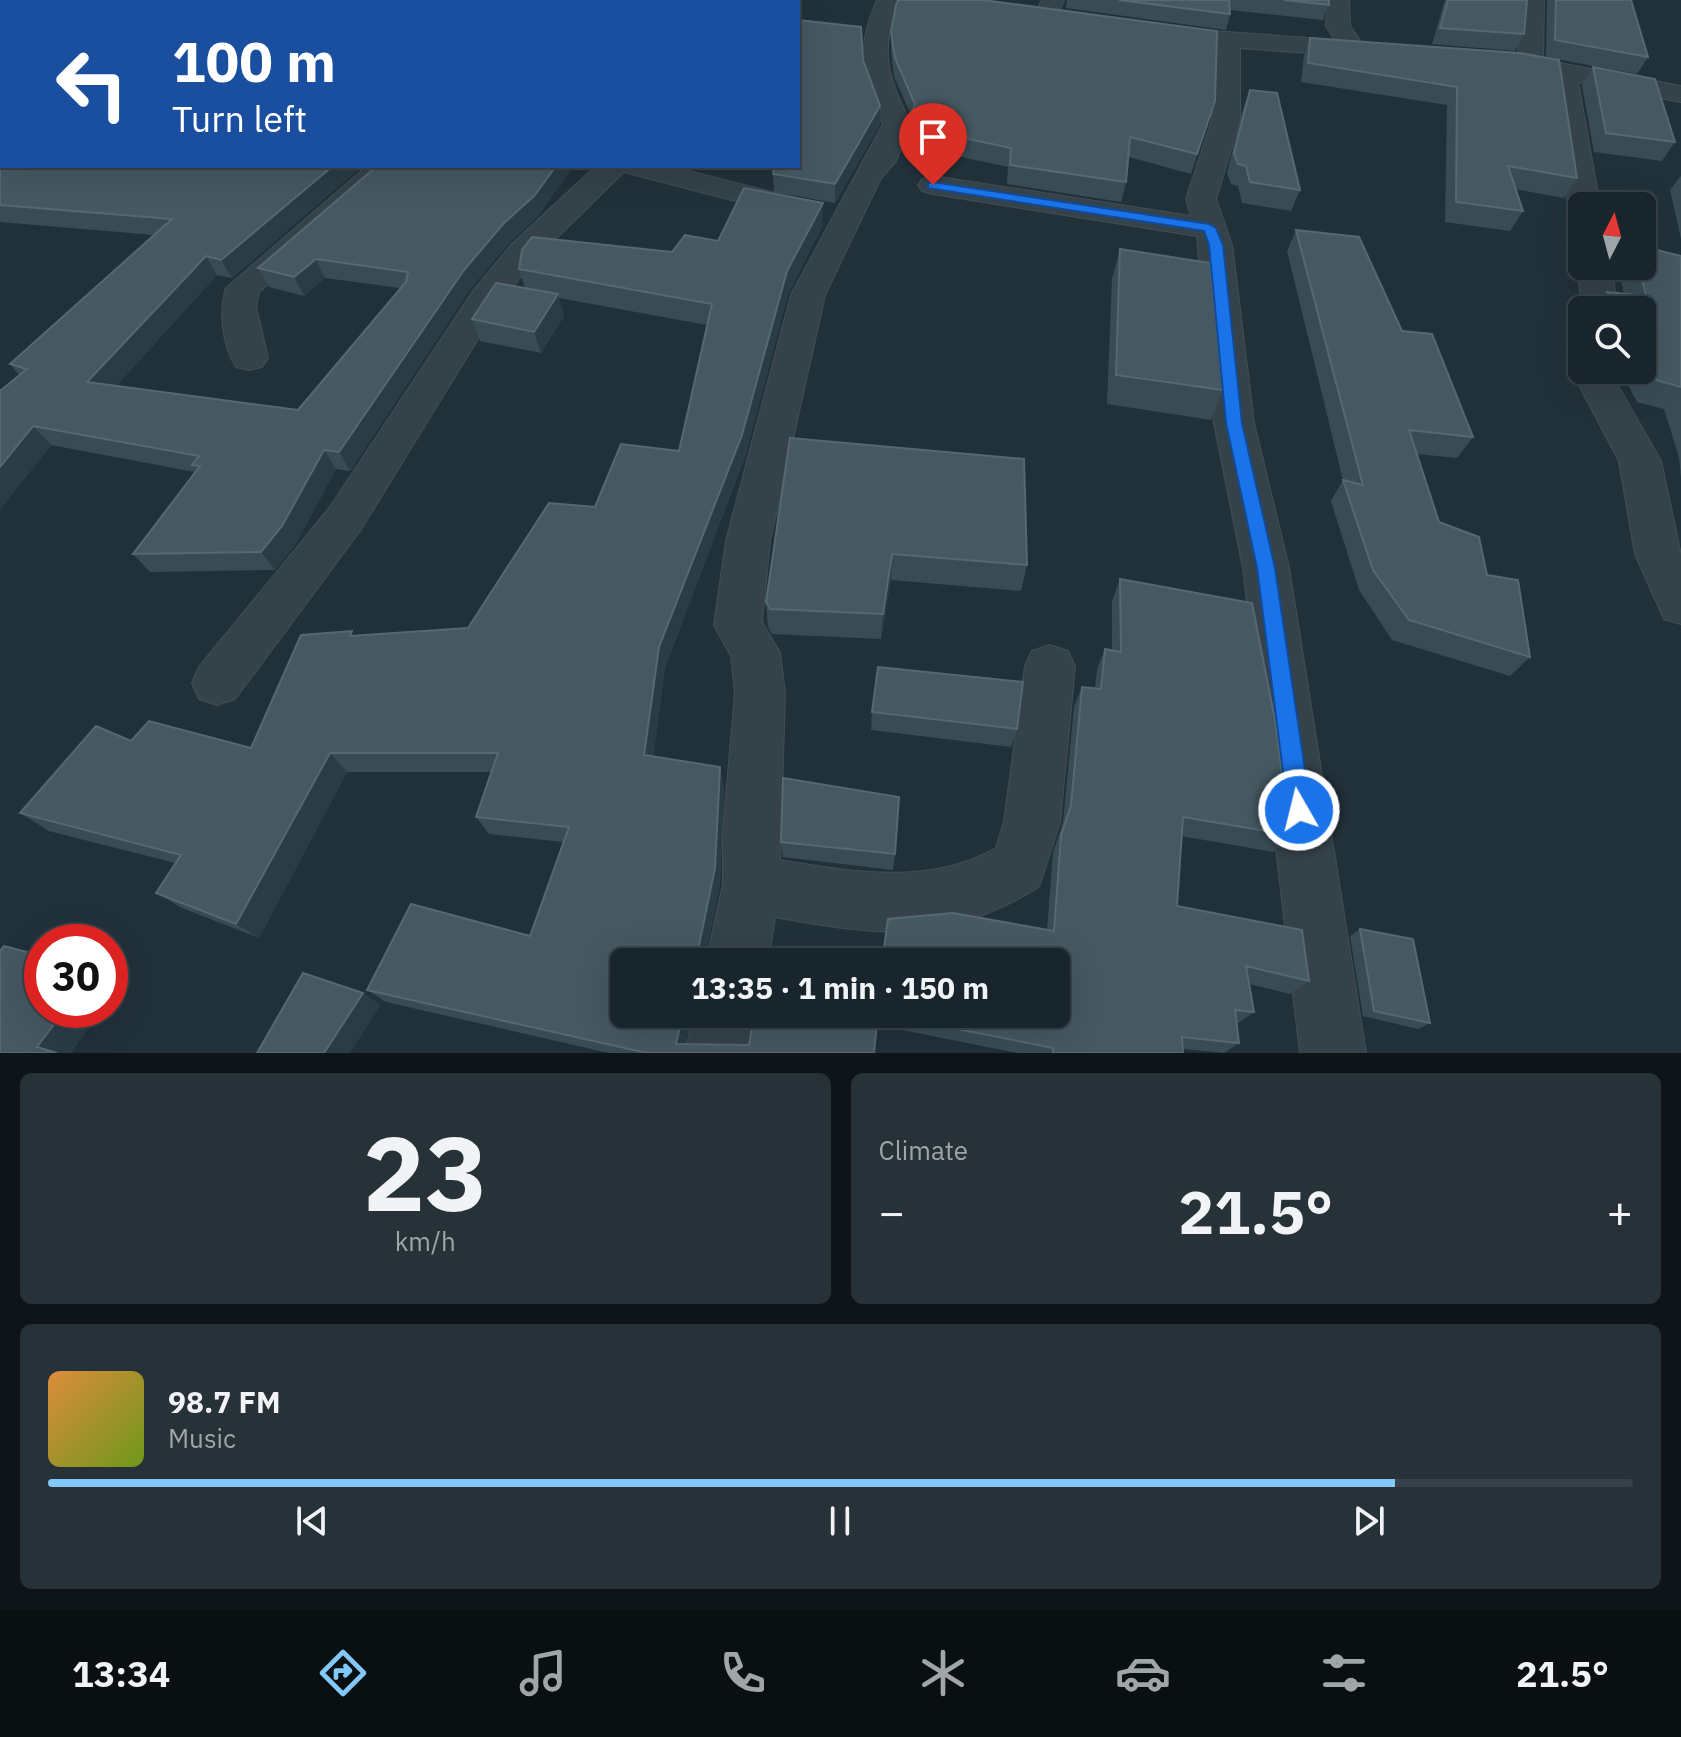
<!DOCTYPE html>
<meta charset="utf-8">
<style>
body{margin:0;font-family:"IBM Plex Sans",sans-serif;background:#263138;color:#f1f3f6;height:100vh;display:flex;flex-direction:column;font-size:30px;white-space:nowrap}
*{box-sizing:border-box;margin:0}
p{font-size:26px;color:#9fa5a9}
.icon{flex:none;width:44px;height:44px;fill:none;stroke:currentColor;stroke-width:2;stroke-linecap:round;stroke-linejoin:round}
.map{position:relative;height:1053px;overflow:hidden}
.panel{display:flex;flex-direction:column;gap:20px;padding:20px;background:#0e1418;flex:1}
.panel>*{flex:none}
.top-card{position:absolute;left:0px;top:0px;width:800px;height:168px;box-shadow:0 8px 32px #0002,0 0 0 2px #374248;background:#1a4fa0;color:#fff;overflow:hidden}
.needle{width:52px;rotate:6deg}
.fabs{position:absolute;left:1568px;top:192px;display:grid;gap:16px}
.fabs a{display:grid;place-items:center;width:88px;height:88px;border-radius:12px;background:#19252c;box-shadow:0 8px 32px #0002,0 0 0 2px #374248;font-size:40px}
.speed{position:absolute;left:24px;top:924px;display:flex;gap:16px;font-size:40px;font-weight:700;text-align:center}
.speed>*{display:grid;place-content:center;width:104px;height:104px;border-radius:50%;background:#19252c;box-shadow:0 8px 32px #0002,0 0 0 2px #374248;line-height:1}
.speed .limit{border:12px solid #d22;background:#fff;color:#111}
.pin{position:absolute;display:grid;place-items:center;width:68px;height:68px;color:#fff;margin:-82px -34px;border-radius:50% 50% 50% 0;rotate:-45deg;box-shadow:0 0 8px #0007}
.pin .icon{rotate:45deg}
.me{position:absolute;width:88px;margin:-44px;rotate:352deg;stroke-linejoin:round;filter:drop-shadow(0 0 6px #0008)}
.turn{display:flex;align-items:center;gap:28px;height:168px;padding:0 40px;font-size:36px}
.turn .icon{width:104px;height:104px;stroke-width:2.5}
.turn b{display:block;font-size:56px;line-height:68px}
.big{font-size:60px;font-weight:700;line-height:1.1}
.panel .tile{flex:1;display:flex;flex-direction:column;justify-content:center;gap:12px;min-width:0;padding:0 28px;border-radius:12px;background:#263138}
.panel .dial{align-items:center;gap:0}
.dial b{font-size:104px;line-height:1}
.song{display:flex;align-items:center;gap:24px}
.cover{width:96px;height:96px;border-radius:12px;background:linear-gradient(135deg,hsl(30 70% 55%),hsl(80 70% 35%))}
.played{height:8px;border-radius:4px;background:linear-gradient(90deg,#82c9f9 85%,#374248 85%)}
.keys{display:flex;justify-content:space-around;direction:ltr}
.heat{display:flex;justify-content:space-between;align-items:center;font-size:44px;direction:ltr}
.panel .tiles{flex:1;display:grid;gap:20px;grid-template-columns:1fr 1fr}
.tile:last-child{grid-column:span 2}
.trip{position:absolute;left:610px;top:948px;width:460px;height:80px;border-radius:12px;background:#19252c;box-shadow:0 8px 32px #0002,0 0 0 2px #374248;font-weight:700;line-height:80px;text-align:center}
.tabs{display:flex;height:128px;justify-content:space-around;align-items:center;background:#0a0f12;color:#9fa5a9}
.tabs .icon{width:56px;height:56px}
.tabs .active{color:#82c9f9}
.tabs b{font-size:36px;color:#f1f3f6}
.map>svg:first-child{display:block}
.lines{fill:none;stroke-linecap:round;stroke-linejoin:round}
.minor-casing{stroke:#414e56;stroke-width:2}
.minor{fill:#35424a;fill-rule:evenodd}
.wall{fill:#394c56}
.shaded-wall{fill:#2a3c46}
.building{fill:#465862;stroke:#566872;stroke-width:2}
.route{fill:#1a73e8;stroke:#114b97;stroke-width:2}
</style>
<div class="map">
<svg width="1681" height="1053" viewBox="0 0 1681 1053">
<rect width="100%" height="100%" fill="#21313a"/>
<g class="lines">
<g class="minor-casing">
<g id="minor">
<polygon points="411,0 441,0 443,2 412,2"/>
<path d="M877 0H899C879 53 887 75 911 124L896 161 881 178 825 295 770 541 762 622 780 653 785 693 780 860C852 872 930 886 996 848L1004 822 1025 666 1032 651 1050 645 1068 651 1075 666 1060 822 1039 887C943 945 881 936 775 917L768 962H706L723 884V832L735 693 731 656 714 625 726 541 791 295 883 124C861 74 855 52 877 0Z"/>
<polygon points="1042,0 1064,0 1054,21 1038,21 1034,16"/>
<polygon points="1327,0 1349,0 1350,26 1361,42 1375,45 1378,50 1366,57 1240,48 1240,120 1216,199 1232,245 1254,423 1289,568 1366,1053 1300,1053 1243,568 1214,423 1197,236 933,194 922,191 918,185 922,179 933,176 1191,216 1186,199 1212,120 1215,46 1191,42 1188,37 1200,30 1335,40 1326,26"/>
<polygon points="1522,0 1544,0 1543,60 1681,86 1681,102 1578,82 1600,206 1582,206 1582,215 1573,213 1568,206 1551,77 1494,65 1490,60 1503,52 1518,55"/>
<polygon points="2,83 2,101 0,101 0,84"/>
<path d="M367 166H400L259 292 256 307 268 358 262 367 249 370 236 367C222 345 219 312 226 288Z"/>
<polygon points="596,166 669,166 808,201 813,208 808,215 797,217 624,172 536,258 500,303 360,531 235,699 217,705 199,699 192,683 199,667 330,507 473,291 512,244"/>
<polygon points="1582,259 1582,266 1611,266 1618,310 1582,310 1577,266"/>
<polygon points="1582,360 1582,370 1609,370 1661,461 1681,555 1681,624 1664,619 1635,554 1619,461 1571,370"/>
<polygon points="694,1014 758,1014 751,1053 685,1053"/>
</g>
</g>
<use href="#minor" class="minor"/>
</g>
<g class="wall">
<polygon points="1067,0 1329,0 1323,20 1230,10 1230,14 1226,30 1066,8"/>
<polygon points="1445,0 1527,0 1524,34 1515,51 1432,44"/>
<polygon points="1547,0 1631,0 1648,57 1637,74 1546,57"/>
<polygon points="891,32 1215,101 1191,174 1129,157 1126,182 1121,202 1007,184 1008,167 906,145 907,126 911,115 894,76 891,50"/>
<polygon points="1310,38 1519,53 1577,178 1564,198 1515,189 1523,211 1510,231 1445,222 1447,105 1301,82 1304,56"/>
<polygon points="863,60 880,106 880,124 835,203 774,192 773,174"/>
<polygon points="1593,67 1675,142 1662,161 1594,152 1582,85"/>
<polygon points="1250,90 1300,190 1291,211 1242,203 1238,186 1231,184 1227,173 1243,109"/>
<polygon points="0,139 362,166 232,278 217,275 116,386 298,410 400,288 325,278 304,296 269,287 258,268 539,215 510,242 470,289 350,471 336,469 295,545 275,570 150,572 133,554 195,472 51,445 0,509 0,391 19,375 10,364 154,235 0,222"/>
<polygon points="1681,176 1681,239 1670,190"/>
<polygon points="823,203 823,225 788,294 745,457 665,668 653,757 724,786 720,884 706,951 624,962 692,1014 685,1044 749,1045 754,1014 1056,1014 1047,930 1053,853 1063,822 1074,707 1082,687 1095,689 1097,669 1105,649 1112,650 1112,601 1120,579 1290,835 1273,852 1181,836 1177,906 1309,981 1290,994 1249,984 1254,1012 1237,1024 1239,1043 1224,1053 1183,1049 1183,1053 1017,1053 877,1025 874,1053 609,1053 386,1002 367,990 530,936 563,842 489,834 476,817 491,772 347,772 259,938 182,908 156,893 175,863 49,831 20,813 131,741 251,748 356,636 468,628 595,507 679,451 707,325 559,298 564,316 541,353 480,341 472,319 525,288 519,269 672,252 718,241"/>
<polygon points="1296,230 1402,331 1473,437 1457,458 1417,454 1439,522 1487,575 1530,657 1510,676 1392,640 1359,590 1331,501 1343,480 1287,251"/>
<polygon points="1120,249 1223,390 1211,420 1107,404 1112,279"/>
<polygon points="1681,256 1681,478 1679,457 1664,409 1637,402 1620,370 1642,370 1642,310 1593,310 1607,292 1624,294 1618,266 1642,266"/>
<polygon points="790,438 1027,565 1021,591 891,580 881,639 772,634 768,627 766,602"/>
<polygon points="872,712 1017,729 1011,747 871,730"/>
<polygon points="781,842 895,854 893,870 783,857"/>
<polygon points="1360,929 1430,1023 1418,1029 1363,1016 1350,936"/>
</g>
<g class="shaded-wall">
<polygon points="257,0 295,0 291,2 253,2"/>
<polygon points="2,45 2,67 0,68 0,46"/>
<polygon points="880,106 880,124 835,203 835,184"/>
<polygon points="333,166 362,166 232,278 221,260"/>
<polygon points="556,166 574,166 539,215 510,242 470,289 350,471 339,452 464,270 504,223"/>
<polygon points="823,203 823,225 788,294 745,457 665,668 651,774 644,755 659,647 787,271"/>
<polygon points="206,256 217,275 102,401 87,382"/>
<polygon points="316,259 325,278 304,296 294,277"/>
<polygon points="558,294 564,316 541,353 534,332"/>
<polygon points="33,426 51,445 0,509 0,467"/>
<polygon points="324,450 336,469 295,545 275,570 261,552"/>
<polygon points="892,554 891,580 881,639 883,614"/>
<polygon points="330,753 347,772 259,938 236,924"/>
<polygon points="720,767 724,786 720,884 704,962 698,950"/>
<polygon points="719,951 723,962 717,962"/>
<polygon points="110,977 122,982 110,999"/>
<polygon points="363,993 381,1005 350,1053 324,1053"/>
<polygon points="65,1010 102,1010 71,1053 54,1053 37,1047"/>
<polygon points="683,1014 692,1014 683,1053 676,1044"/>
</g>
<g class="building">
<polygon points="0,0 257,0 253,2 2,2 2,45 0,46"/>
<polygon points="442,0 743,0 753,2 438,2"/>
<polygon points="898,0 983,0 1217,31 1215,101 1197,154 1130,137 1126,182 1010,165 1011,148 907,126 915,104 895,58 891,32 896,5"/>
<polygon points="1119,0 1229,0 1230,14"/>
<polygon points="1284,0 1329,0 1329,5"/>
<polygon points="1448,0 1527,0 1524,34 1440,28"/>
<polygon points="1556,0 1631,0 1648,57 1555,40"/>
<polygon points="798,20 861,27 863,60 880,106 835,184 773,174 774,166 798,166"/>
<polygon points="1310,38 1519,53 1559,60 1577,178 1508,166 1523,211 1456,202 1457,87 1308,63"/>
<polygon points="1593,67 1655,79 1675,142 1606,133"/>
<polygon points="1250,90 1277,93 1300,190 1250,182 1246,166 1238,164 1234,153"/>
<polygon points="0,139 2,139 2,166 333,166 221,260 206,256 87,382 298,410 406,282 408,272 316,259 294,277 258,268 377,166 556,166 534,196 504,223 464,270 339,452 324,450 282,526 261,552 133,554 200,466 192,465 199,456 33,426 0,467 0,391 27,369 10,364 172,219 0,205"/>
<polygon points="744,188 823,203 787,271 742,435 659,647 644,755 720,767 715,868 698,950 719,951 717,962 624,962 624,1014 683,1014 676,1044 749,1045 754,1014 878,1014 874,1053 647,1053 367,990 411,904 530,936 569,827 476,817 498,753 330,753 236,924 156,893 181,855 20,813 96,726 131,741 149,721 251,748 301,635 352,631 350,636 468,628 549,503 595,507 621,444 679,451 712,304 519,269 522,250 532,237 672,252 685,235 718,241"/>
<polygon points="1296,230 1359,237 1402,331 1432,334 1473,437 1409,430 1439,522 1479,537 1487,575 1518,580 1530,657 1409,620 1373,570 1343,480 1363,485"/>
<polygon points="1642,246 1681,256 1681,387 1656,380 1642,355 1642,310 1617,310 1607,292 1646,296 1639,266 1642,266"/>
<polygon points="1120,249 1210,263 1223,390 1116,375"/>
<polygon points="496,283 558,294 534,332 472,319"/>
<polygon points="790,438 1024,459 1027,565 892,554 883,614 770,609 766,602"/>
<polygon points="1120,579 1252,603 1275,720 1290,835 1183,817 1177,906 1302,930 1309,981 1246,966 1254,1012 1235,1010 1239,1043 1182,1037 1183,1053 1053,1053 1053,1048 881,1014 1056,1014 1056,962 882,962 888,919 953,913 1054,931 1061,836 1071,805 1082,687 1101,689 1105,649 1121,652"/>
<polygon points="878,667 1023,682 1017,729 872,712"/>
<polygon points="783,778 899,797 895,854 781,842"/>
<polygon points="1360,929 1413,939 1430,1023 1374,1011"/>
<polygon points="4,946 42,956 42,1010 65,1010 37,1047 57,1053 0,1053 0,951"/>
<polygon points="303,973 363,993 324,1053 257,1053"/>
</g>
<polygon class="route" points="933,182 1209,224 1216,228 1223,245 1242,423 1275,568 1311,810 1307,818 1299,821 1291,818 1288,810 1257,568 1226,423 1209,245 1204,231 928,188 928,183"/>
</svg>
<div class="fabs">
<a><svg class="needle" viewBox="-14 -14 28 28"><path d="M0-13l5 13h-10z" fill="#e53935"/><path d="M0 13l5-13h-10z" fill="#9fa5a9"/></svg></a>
<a><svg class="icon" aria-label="search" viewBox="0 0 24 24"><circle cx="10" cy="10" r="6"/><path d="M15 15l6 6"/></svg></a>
</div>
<div class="speed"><div class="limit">30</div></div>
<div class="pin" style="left:933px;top:185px;background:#d93025"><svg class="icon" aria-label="arrive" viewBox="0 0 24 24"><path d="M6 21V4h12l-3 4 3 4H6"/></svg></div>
<svg class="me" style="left:1299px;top:810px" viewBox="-20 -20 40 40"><circle r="17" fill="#1a73e8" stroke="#fff" stroke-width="3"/><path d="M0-11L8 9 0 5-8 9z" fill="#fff"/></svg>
<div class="trip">13:35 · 1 min · 150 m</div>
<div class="top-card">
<div class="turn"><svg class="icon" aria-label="left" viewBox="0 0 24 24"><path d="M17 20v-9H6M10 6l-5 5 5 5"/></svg><div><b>100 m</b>Turn left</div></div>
</div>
</div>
<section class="panel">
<div class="tiles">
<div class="tile dial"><b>23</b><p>km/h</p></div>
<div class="tile"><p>Climate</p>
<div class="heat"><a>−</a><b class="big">21.5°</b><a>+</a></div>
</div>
<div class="tile">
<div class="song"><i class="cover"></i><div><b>98.7 FM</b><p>Music</p></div></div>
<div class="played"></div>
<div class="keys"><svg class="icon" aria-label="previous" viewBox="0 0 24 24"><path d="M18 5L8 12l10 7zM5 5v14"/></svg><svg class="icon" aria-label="pause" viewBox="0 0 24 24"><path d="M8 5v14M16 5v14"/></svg><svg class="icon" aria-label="next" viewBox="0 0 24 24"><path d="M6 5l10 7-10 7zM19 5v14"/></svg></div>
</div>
</div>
</section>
<nav class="tabs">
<b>13:34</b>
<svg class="icon active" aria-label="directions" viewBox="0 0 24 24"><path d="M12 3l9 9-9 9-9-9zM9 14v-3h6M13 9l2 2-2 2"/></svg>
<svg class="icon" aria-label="music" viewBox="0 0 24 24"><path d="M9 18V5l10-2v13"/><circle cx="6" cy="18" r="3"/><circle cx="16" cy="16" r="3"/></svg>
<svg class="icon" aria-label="phone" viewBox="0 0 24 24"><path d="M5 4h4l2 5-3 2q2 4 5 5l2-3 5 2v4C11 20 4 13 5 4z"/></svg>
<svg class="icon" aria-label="climate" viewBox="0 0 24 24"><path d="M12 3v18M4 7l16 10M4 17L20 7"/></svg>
<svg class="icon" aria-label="car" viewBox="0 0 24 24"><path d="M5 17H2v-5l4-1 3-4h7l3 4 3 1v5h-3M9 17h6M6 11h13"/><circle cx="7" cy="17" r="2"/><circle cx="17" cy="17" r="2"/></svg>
<svg class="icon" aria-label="filters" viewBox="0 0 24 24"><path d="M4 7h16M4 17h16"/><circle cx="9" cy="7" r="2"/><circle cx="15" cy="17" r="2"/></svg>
<b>21.5°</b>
</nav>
